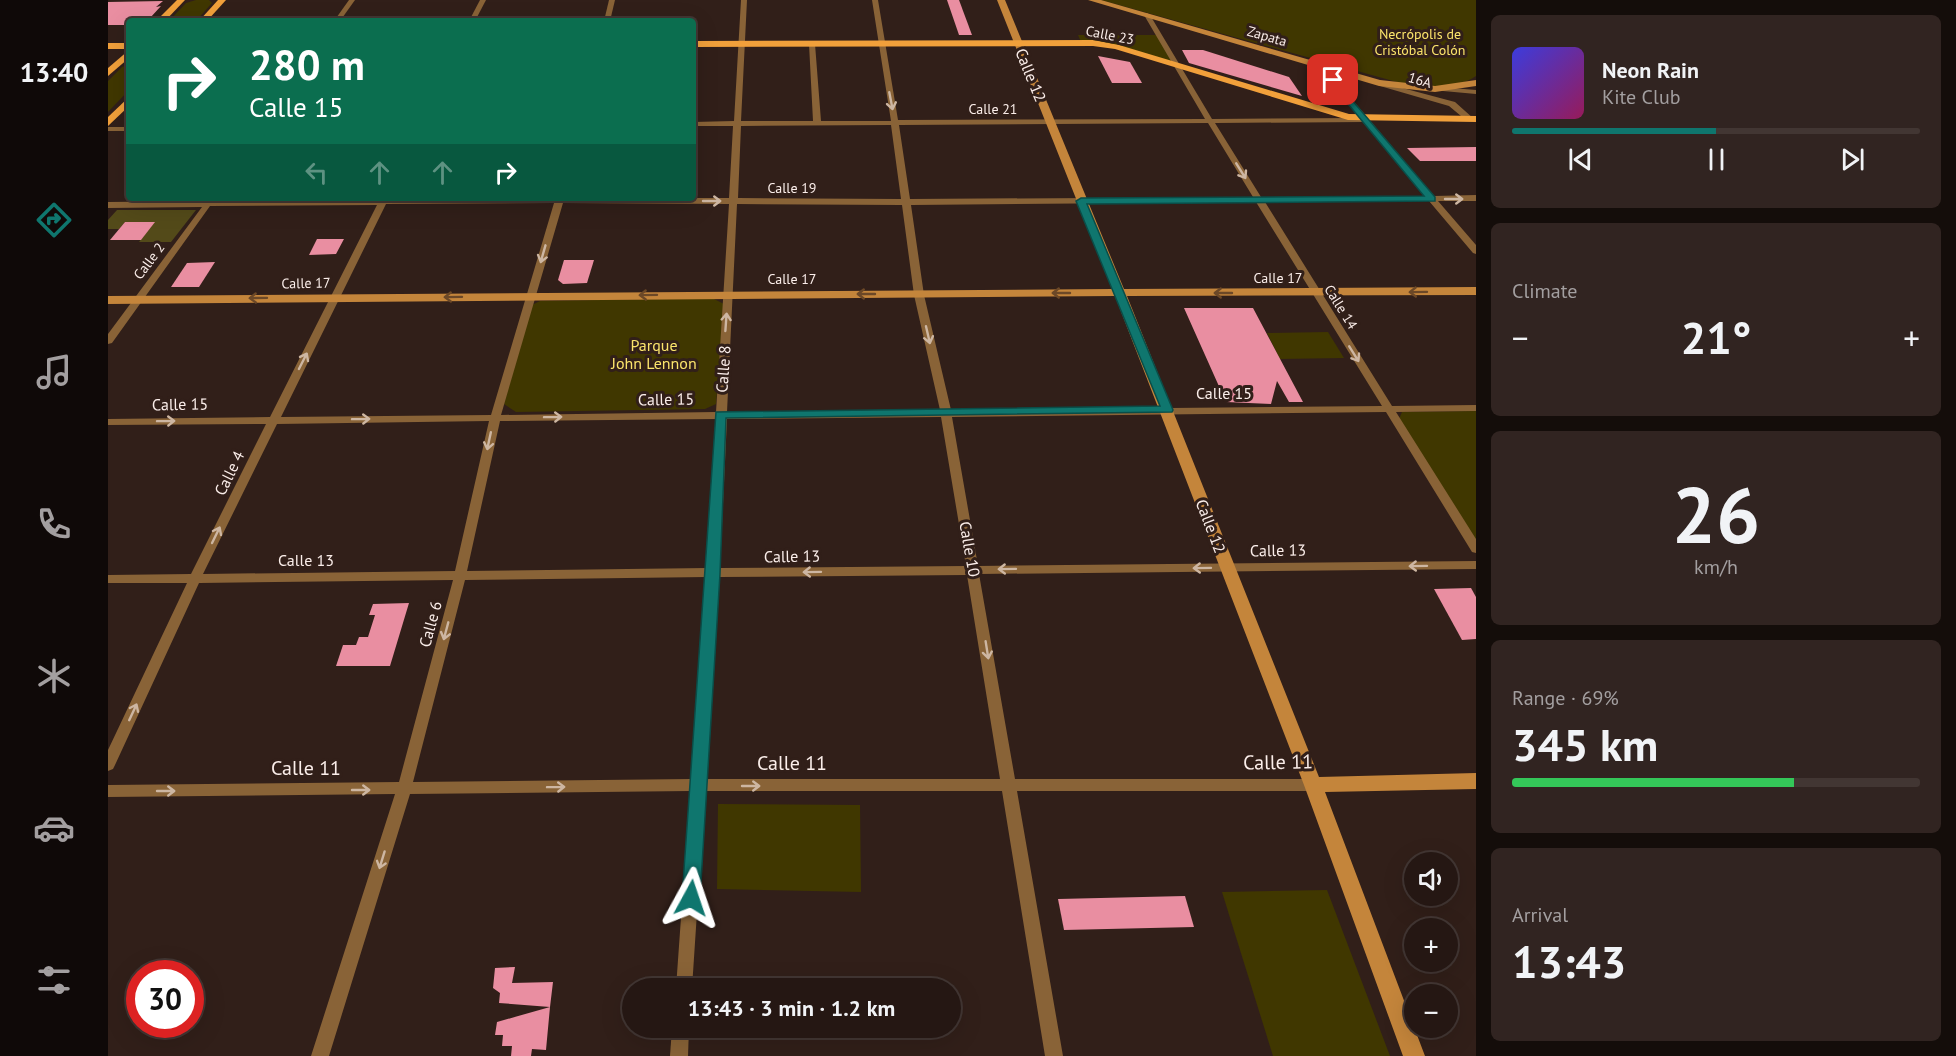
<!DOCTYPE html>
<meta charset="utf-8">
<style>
body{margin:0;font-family:"PT Sans",sans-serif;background:#312421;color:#f1f3f6;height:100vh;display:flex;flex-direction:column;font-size:22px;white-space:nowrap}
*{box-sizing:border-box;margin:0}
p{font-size:20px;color:#a39fa0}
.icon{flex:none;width:33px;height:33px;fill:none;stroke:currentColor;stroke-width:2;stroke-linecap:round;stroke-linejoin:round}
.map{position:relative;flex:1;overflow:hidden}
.drawer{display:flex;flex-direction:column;gap:15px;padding:15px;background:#140d0a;width:480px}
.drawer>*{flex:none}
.hud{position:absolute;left:18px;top:18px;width:570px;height:183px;border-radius:6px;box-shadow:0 6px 24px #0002,0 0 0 2px #423633;background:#0b6e4f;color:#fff;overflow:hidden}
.fabs{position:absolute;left:1296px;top:852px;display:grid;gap:12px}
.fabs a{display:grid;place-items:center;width:54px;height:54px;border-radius:50%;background:#251713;box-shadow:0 6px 24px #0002,0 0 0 2px #423633;font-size:30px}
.speed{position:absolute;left:18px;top:960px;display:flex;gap:12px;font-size:30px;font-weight:700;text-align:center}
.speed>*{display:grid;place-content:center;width:78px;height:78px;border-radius:50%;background:#251713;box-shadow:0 6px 24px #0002,0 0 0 2px #423633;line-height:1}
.speed .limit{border:9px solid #d22;background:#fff;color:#111}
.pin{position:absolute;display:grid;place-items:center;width:51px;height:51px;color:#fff;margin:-26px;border-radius:12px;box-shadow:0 3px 9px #0006}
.me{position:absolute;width:66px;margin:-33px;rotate:5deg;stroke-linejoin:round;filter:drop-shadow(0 0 4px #0008)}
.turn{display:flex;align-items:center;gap:21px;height:126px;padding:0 24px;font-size:27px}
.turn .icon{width:78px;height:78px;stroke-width:2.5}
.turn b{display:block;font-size:42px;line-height:51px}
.lanes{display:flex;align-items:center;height:57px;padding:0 24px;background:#0003;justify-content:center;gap:30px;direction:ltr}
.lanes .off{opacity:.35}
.big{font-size:45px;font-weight:600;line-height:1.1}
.drawer .widget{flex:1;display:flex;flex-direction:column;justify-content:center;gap:9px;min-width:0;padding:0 21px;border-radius:9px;background:#312421}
.drawer .dial{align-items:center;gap:0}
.dial b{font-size:78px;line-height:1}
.song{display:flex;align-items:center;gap:18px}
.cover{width:72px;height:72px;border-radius:9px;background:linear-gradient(135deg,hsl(240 70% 55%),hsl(330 70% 35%))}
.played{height:6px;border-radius:3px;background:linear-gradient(90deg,#0f766e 50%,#423633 50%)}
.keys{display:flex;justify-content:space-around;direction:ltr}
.heat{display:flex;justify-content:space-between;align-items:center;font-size:33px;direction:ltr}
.charge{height:9px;border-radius:4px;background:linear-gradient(90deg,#34c759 69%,#423633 0)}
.trip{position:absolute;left:514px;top:978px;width:339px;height:60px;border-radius:30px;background:#251713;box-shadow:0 6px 24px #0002,0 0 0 2px #423633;font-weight:600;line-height:60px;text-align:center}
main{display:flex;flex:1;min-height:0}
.menu{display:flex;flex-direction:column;width:108px;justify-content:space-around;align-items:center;background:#0f0908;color:#a39fa0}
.menu .icon{width:42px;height:42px}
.menu .current{color:#0f766e}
.menu b{font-size:27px;color:#f1f3f6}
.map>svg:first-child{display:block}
.green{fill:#403700}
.forest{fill:#534a19}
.building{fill:#e98ea1}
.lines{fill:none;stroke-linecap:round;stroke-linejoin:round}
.street{fill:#896337;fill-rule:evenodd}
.secondary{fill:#c4853b;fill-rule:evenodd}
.primary{fill:#f1a03b;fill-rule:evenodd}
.oneway{stroke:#cdb6a2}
.oneway2{stroke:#6c4827}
.route{fill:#0f766e;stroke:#0a4d48;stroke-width:1.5}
.labels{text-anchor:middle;stroke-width:6;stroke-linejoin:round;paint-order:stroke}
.far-park-label{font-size:14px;fill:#fbe46b;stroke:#311f19}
.far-street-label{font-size:14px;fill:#fbeeea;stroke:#311f19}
.street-label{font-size:16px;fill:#fbeeea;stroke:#311f19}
.park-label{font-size:16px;fill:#fbe46b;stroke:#311f19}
.near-street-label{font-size:20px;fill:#fbeeea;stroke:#311f19}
</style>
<main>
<nav class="menu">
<b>13:40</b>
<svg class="icon current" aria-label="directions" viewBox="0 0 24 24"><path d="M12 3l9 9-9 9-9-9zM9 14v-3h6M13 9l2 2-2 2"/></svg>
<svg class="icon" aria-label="music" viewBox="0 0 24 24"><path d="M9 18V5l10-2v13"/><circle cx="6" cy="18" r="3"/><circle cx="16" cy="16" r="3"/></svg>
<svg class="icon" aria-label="phone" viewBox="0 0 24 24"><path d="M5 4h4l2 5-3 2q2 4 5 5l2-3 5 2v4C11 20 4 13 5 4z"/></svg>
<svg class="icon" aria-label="climate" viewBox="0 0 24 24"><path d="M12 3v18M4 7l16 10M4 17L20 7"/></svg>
<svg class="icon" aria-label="car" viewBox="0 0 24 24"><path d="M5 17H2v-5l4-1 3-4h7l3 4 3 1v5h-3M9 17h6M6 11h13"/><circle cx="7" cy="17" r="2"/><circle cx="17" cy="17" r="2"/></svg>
<svg class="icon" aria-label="filters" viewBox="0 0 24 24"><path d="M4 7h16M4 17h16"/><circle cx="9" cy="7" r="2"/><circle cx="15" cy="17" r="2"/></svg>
</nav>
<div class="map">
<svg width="1368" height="1056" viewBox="0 0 1368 1056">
<rect width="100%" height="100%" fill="#311f19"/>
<g class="green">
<polygon points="88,0 101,0 104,3 88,21 61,21 78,3"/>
<path d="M993 0H1368V76C1348 90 1318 86 1296 84Z"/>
<polygon points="970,35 1050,35 1070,67 1001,46 973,42"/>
<polygon points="21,64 21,90 0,112 0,81 14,67"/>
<polygon points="604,298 616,304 608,404 597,409 408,412 396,404 424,305 432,301"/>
<polygon points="1220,332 1236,358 1172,359 1159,333"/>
<polygon points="1368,411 1368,540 1291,419 1294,412"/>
<polygon points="610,804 752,805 753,892 609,889"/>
<polygon points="1219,890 1282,1056 1165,1056 1114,892"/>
</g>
<polygon class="forest" points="9,210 88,210 63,242 31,242 46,222 17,222 11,229 0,229 0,220"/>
<g class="building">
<polygon points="839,0 851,0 864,35 851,35"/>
<polygon points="55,1 48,7 53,6 42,18 36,18 32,21 21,21 21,25 0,25 0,2"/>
<polygon points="1074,50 1095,50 1181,77 1194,96 1081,63"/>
<polygon points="990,56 1022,62 1034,83 1004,83"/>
<polygon points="1368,147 1368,161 1312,161 1299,148"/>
<polygon points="17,222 47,222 33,240 2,240"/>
<polygon points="209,239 236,239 228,254 201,255"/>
<polygon points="456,260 486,260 479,283 455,284 450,280"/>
<polygon points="107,262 91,287 63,287 79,263"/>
<polygon points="1076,308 1145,308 1195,402 1181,402 1169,381 1163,404 1118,402"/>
<polygon points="1363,588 1368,597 1368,639 1354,640 1326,589"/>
<polygon points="301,603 282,666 228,666 235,645 248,645 251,637 260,637 267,615 261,615 265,604"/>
<polygon points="1077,896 1086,927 956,930 950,899"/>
<polygon points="407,967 404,983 445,982 442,1007 391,1003 392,993 385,988 387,968"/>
<polygon points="442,1007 438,1050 424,1049 423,1056 403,1056 404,1046 394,1046 395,1035 387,1035 389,1022"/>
</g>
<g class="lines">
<g class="street">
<polygon points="241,0 247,0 232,21 226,21"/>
<polygon points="372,0 378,0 367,21 361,21"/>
<polygon points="501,0 507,0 502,21 496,21"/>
<path d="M633 0H639L633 121H705L701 44 704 42 707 44 713 121H783L764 0H770L790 120 1097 119 1036 15 1039 13 1042 15 1104 119 1252 118 1208 65 1214 64 1326 196 1368 195V201H1330L1368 245V254L1365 253 1321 201 1157 202 1284 406 1368 405V411L1288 412 1368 539V553L1364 552 1278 412 844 417 870 566 1368 561V569L871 574 907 779H1205L1210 781 1212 785 1210 789 1205 791H909L955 1056H937L894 791H597L584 988H568L582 791 302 794 221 1056H203L287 794 0 797V785L291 782 345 580 91 583 7 765 5 769 0 771V750L79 583H0V575L83 574 158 424 0 425V419L162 417 269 205 102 206 4 343 0 344V334L94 207 0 208V202L97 201 102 198 106 201 272 198H621L625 126H585V122L626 121ZM1255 122 1317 196 1153 197 1107 123ZM1100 123 1145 197 802 199 791 125ZM783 125 793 199 630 198 633 126ZM1148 202 1274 406 843 410 816 295 803 205ZM446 203 383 415 173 417 278 204ZM455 203 621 204 608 412 393 415ZM629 204 794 205 806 295 832 410 619 412ZM833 417 858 566 612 568 619 419ZM608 419 599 568 359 571 392 421ZM381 421 347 571 95 574 169 424ZM859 575 892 779H598L611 577ZM599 577 583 779 305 782 357 580Z"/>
<polygon points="1272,82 1347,102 1366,119 1359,121 1341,106 1272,86"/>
<polygon points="1332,87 1368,90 1368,94 1335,91 1331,89"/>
<rect x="0" y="127" width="21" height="4"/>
<polygon points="564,1028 581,1028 580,1056 562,1056"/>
</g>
<g class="secondary">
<polygon points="889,0 897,0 1016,289 1368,287 1368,295 1019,296 1211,777 1368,773 1368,789 1217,792 1317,1056 1295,1056 1196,785 1007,296 0,304 0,296 1004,289"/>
<polygon points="980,0 993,0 1272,80 1327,86 1368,80 1368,86 1327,92 1271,86"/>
</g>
<g class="primary">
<polygon points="69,0 77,0 57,21 48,21"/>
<polygon points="110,0 118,0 99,21 91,21"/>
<polygon points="985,40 1011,45 1241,114 1368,116 1368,122 1240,120 1007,49 985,46 585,47 585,41"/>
<rect x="0" y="43" width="21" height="6"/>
<polygon points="21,50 21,58 0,76 0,68"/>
<polygon points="21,97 21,106 0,126 0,117"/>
</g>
</g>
<defs><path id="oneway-shaft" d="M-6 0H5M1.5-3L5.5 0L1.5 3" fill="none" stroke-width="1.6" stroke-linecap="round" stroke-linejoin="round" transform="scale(1.5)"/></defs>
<g class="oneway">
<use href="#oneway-shaft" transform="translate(783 101) rotate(79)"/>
<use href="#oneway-shaft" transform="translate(1133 171) rotate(58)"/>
<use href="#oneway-shaft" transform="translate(1346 199)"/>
<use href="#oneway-shaft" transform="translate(604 201)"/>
<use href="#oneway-shaft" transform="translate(435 254) rotate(106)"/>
<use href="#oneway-shaft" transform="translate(618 322) rotate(-86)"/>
<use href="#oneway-shaft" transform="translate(820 335) rotate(77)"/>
<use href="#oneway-shaft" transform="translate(1246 354) rotate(58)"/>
<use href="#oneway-shaft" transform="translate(195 361) rotate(-63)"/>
<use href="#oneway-shaft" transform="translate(445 417) rotate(-1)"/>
<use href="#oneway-shaft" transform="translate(253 419) rotate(-1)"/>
<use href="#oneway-shaft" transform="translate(58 421) rotate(-1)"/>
<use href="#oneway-shaft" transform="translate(381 441) rotate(102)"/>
<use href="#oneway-shaft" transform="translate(108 535) rotate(-64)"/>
<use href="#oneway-shaft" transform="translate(1310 566) rotate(179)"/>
<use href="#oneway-shaft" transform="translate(1094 568) rotate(179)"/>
<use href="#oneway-shaft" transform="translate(899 569) rotate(179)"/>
<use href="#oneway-shaft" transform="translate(704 572) rotate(179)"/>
<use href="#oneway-shaft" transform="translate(338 631) rotate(105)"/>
<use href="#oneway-shaft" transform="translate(879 650) rotate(81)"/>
<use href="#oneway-shaft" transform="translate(25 712) rotate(-65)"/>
<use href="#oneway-shaft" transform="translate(643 786)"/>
<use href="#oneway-shaft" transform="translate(448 787) rotate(-1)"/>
<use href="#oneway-shaft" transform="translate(253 790)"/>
<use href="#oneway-shaft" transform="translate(58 791)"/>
<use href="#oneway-shaft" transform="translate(274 860) rotate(107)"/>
</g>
<g class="oneway2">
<use href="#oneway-shaft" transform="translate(1310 292) rotate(179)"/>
<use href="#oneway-shaft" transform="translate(953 293) rotate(180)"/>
<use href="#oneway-shaft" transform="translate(1115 293) rotate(-180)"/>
<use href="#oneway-shaft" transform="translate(758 294) rotate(-180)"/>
<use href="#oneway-shaft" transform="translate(540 295) rotate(179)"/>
<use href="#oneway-shaft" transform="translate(345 297) rotate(179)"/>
<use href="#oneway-shaft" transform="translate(150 298) rotate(179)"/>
</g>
<polygon class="route" points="1225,78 1327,197 1327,201 979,204 1065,410 1064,412 618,418 612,574 592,898 589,904 583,906 577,904 574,898 608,412 1052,406 968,201 973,198 1316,196 1222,82 1221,80"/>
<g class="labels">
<g class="far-park-label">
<text x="1312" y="39">Necrópolis de<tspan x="1312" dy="16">Cristóbal Colón</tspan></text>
</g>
<g class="far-street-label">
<text transform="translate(1002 35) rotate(11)" y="5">Calle 23</text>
<text transform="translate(1159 36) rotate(16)" y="5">Zapata</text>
<text transform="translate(1312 80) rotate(16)" y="5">16A</text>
<text x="885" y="114">Calle 21</text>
<text x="684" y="193">Calle 19</text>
<text transform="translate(41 261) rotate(-53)" y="5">Calle 2</text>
<text x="1170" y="283">Calle 17</text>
<text x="684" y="284">Calle 17</text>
<text transform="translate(198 283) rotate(-1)" y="5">Calle 17</text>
<text transform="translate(1233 307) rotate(58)" y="5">Calle 14</text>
</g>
<g class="street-label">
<text transform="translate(923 75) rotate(68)" y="6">Calle 12</text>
<text transform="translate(615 369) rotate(-86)" y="6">Calle 8</text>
<text x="1116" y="399">Calle 15</text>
<text transform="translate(558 399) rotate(-1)" y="6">Calle 15</text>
<text transform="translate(72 404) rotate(-1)" y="6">Calle 15</text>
<text transform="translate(121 473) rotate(-64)" y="6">Calle 4</text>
<text transform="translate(1103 526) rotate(69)" y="6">Calle 12</text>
<text transform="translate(862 549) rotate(80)" y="6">Calle 10</text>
<text transform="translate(1170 550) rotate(-1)" y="6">Calle 13</text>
<text transform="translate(684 556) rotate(-1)" y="6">Calle 13</text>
<text x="198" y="566">Calle 13</text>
<text transform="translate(322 624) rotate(-75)" y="6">Calle 6</text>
</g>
<g class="park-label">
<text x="546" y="351">Parque<tspan x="546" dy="18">John Lennon</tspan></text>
</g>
<g class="near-street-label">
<text transform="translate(1170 762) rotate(-1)" y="7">Calle 11</text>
<text x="684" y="770">Calle 11</text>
<text x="198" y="775">Calle 11</text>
</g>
</g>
</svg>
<div class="fabs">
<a><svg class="icon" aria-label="sound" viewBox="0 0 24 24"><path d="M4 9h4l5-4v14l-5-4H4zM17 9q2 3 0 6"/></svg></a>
<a>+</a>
<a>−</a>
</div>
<div class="speed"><div class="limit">30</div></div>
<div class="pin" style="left:1225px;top:80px;background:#d93025"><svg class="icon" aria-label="arrive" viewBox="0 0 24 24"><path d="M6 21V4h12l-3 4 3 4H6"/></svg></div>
<svg class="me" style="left:583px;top:898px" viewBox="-20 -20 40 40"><path d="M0-17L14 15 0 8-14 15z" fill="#0f766e" stroke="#fff" stroke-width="4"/></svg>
<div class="trip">13:43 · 3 min · 1.2 km</div>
<div class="hud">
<div class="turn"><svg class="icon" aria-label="right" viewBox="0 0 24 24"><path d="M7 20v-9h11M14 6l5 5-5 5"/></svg><div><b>280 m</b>Calle 15</div></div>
<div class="lanes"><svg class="icon off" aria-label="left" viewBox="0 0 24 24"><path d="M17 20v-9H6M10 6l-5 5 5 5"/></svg><svg class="icon off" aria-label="ahead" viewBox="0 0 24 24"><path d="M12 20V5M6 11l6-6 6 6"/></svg><svg class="icon off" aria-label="ahead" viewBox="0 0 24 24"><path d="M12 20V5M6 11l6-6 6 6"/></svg><svg class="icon" aria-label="right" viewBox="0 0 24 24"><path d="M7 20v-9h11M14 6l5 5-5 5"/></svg></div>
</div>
</div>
<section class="drawer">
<div class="widget">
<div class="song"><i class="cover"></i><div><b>Neon Rain</b><p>Kite Club</p></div></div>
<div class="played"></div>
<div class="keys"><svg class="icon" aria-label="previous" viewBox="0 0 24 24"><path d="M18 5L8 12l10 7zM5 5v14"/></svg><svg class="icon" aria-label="pause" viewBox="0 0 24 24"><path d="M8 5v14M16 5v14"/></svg><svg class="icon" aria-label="next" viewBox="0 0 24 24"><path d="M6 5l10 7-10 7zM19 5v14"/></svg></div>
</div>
<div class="widget"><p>Climate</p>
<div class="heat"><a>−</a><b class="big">21°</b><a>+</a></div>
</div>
<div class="widget dial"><b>26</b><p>km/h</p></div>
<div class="widget"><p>Range · 69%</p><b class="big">345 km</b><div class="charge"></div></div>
<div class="widget"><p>Arrival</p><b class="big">13:43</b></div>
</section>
</main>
